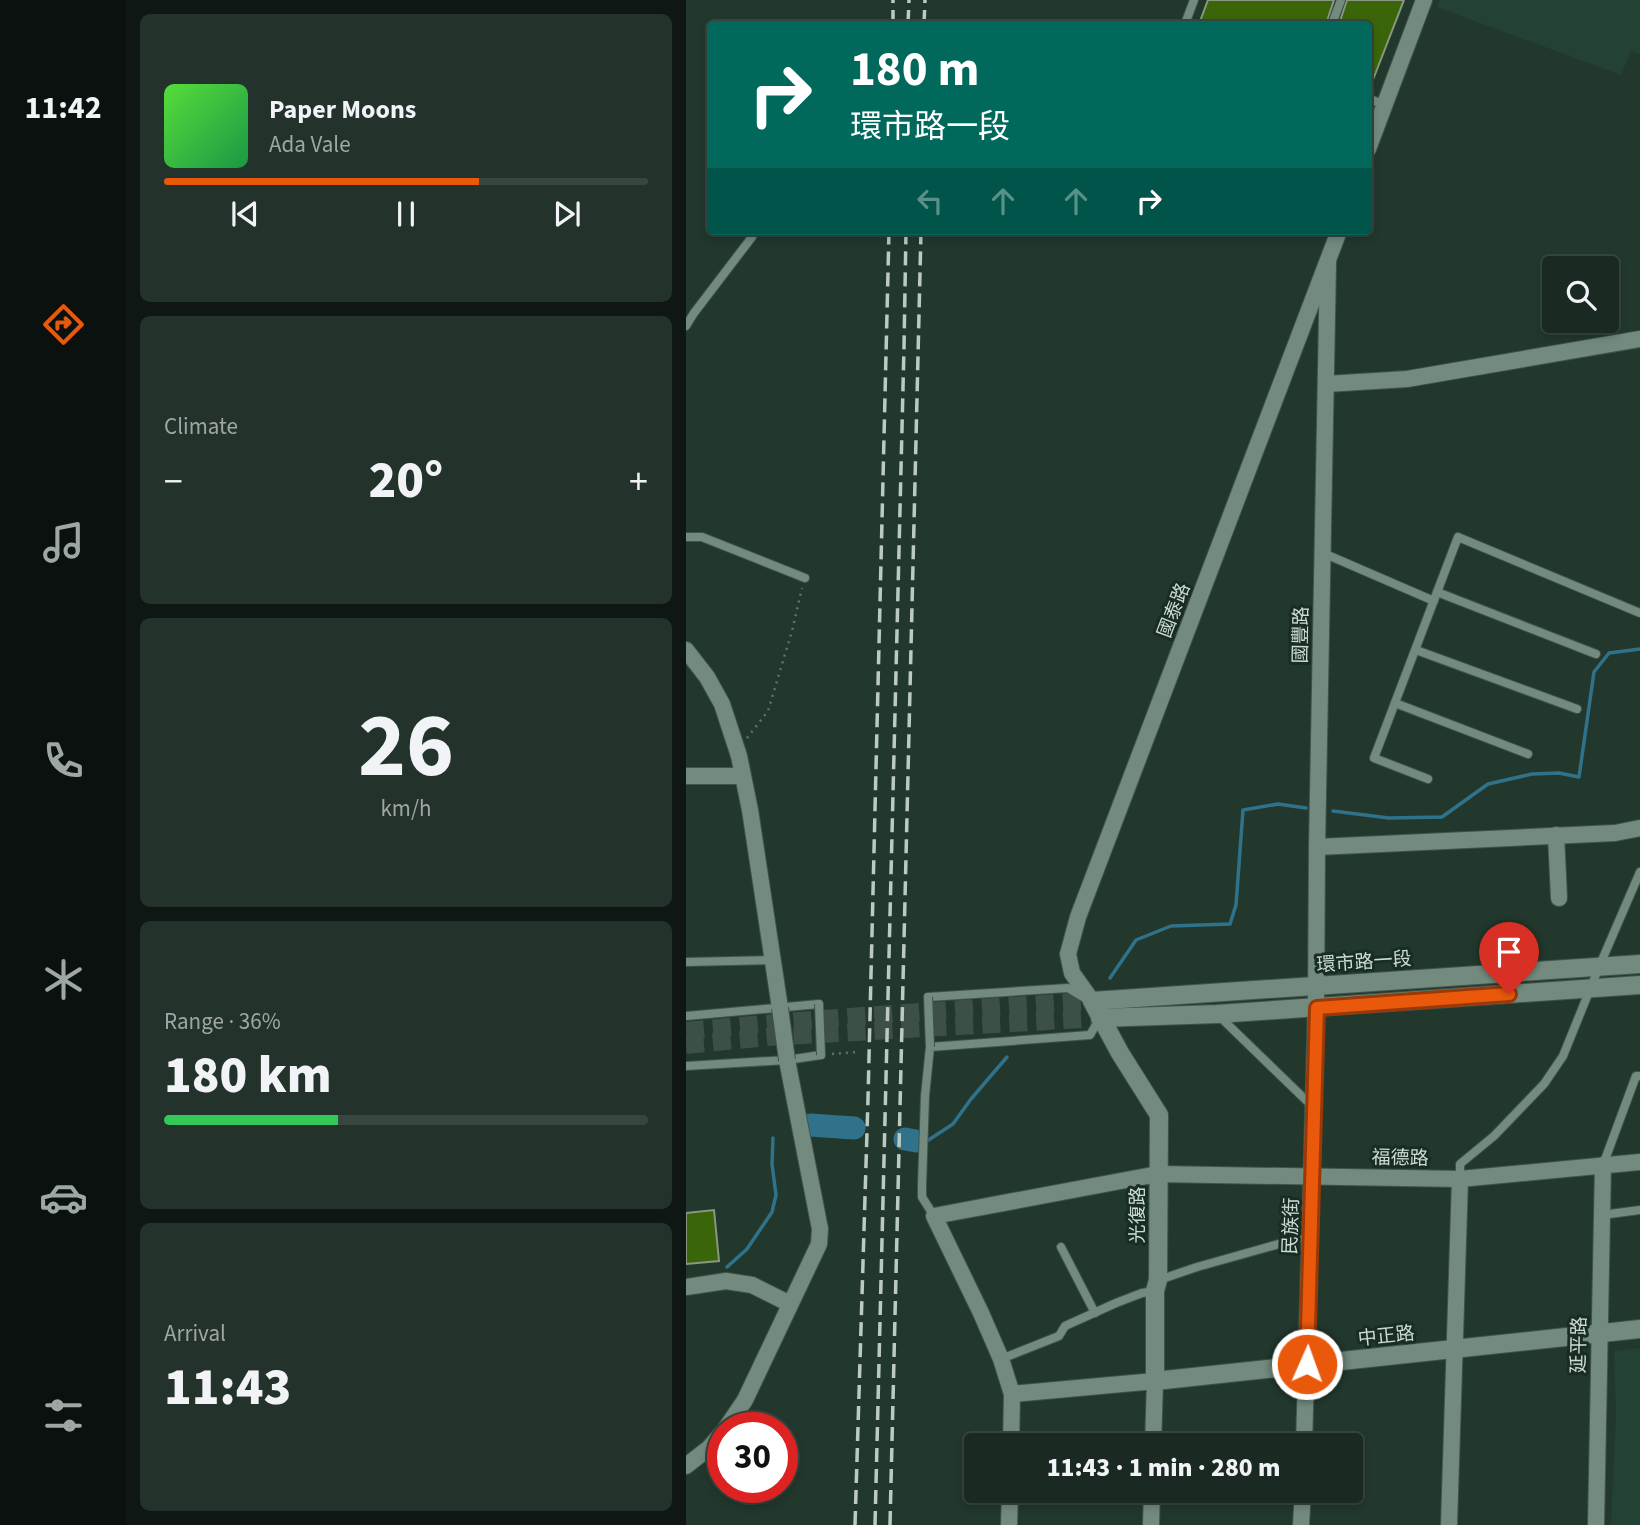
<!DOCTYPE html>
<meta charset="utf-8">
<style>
body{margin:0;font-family:"Source Sans 3","Noto Sans TC",sans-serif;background:#23322a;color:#f1f3f6;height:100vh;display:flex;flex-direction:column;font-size:26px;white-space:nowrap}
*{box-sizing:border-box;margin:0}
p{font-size:23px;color:#9fa7a5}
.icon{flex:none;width:38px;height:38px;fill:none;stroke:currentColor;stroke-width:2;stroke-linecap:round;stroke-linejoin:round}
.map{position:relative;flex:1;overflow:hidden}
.panel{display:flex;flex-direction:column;gap:14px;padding:14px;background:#0e1713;width:560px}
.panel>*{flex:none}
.top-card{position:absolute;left:21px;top:21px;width:665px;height:214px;border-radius:7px;box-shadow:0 4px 10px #0003,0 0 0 2px #384640;background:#00695c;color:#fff;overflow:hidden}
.buttons{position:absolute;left:856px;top:256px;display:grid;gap:14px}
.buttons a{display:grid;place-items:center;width:77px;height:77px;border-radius:7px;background:#1a2a22;box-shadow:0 4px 10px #0003,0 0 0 2px #384640;font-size:35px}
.speed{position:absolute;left:21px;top:1412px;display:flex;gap:14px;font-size:35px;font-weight:700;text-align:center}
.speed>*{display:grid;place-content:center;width:91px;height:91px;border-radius:50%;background:#1a2a22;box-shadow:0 4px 10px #0003,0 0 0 2px #384640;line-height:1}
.speed .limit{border:10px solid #d22;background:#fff;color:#111}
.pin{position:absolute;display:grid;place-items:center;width:60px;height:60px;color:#fff;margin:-72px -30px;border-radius:50% 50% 50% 0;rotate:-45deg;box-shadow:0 0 7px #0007}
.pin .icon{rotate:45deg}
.me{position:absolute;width:77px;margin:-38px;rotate:2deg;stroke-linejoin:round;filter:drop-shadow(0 0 5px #0008)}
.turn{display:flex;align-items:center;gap:24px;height:147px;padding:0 28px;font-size:32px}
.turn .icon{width:91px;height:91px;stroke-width:2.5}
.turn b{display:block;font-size:49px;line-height:60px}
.lanes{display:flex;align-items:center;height:66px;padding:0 28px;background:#0003;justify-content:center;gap:35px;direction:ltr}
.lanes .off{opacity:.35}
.big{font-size:52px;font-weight:800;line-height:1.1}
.panel .widget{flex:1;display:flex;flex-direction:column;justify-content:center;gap:10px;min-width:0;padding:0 24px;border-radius:10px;background:#23322a}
.panel .dial{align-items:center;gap:0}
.dial b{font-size:91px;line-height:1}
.song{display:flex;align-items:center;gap:21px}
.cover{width:84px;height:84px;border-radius:10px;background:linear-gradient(135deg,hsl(110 70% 55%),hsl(140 70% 35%))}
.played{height:7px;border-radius:4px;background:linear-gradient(90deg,#ea580c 65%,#384640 65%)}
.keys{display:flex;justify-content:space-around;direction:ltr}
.heat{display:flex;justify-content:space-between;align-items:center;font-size:38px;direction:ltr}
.charge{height:10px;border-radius:5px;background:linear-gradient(90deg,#34c759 36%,#384640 0)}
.trip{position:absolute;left:278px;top:1433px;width:399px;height:70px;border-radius:7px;background:#1a2a22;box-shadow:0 4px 10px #0003,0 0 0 2px #384640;font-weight:800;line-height:70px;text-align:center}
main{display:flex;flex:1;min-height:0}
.dock{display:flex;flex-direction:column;width:126px;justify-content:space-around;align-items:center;background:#0a110e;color:#9fa7a5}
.dock .icon{width:49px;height:49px}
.dock .selected{color:#ea580c}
.dock b{font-size:32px;color:#f1f3f6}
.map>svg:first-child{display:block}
.built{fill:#244234}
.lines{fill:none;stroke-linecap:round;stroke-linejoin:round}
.stream{stroke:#307289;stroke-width:3.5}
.river{stroke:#307289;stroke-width:23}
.building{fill:#3a6609;stroke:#899681;stroke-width:2}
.secondary-tunnel{stroke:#3c5046;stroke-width:18;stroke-dasharray:18 9;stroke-linecap:butt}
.lane-casing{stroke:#40544b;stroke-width:10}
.street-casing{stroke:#40544b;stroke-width:18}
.secondary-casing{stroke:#40544b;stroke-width:20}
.path{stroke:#607269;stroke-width:2.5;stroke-dasharray:2 5;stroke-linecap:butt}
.lane{stroke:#738b7f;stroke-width:8}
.street{stroke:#738b7f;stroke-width:16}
.secondary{stroke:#738b7f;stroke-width:18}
.rail{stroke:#bccac2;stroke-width:3.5;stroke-dasharray:14 7;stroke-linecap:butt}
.lane-bridge-casing{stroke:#40544b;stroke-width:10;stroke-linecap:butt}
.street-bridge-casing{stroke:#40544b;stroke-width:18;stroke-linecap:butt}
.lane-bridge{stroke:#738b7f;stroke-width:8}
.street-bridge{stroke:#738b7f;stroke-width:16}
.route-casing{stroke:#983908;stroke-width:18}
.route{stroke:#ea580c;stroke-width:12}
.labels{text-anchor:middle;stroke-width:6;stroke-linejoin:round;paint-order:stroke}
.street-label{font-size:19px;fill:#cedbd4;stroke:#182d24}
</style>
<main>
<nav class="dock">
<b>11:42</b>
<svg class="icon selected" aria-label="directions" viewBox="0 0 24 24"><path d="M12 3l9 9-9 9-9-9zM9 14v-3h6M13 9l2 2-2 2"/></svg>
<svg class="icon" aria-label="music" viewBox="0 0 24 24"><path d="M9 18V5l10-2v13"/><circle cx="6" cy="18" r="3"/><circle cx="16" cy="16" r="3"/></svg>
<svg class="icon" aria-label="phone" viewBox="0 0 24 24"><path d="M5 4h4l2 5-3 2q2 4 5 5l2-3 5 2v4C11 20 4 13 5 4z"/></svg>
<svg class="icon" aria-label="climate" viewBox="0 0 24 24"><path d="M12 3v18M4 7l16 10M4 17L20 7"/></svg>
<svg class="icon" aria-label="car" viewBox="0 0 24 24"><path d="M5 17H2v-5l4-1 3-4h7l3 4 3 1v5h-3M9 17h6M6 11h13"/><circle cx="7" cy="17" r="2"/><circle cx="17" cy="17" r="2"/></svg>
<svg class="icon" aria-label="filters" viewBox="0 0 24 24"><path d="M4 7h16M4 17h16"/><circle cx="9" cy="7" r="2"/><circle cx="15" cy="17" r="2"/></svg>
</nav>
<section class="panel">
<div class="widget">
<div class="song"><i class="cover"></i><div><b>Paper Moons</b><p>Ada Vale</p></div></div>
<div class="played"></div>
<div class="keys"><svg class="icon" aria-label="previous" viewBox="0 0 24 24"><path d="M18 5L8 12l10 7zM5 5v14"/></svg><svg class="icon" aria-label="pause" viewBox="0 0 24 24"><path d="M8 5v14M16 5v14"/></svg><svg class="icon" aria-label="next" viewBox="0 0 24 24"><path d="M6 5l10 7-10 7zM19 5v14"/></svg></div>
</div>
<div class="widget"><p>Climate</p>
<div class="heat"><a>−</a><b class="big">20°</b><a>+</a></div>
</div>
<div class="widget dial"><b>26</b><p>km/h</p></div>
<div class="widget"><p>Range · 36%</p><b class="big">180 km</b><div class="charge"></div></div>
<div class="widget"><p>Arrival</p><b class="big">11:43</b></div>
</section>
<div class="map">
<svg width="954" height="1525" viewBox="0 0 954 1525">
<rect width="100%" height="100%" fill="#22382d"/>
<g class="built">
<polygon points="754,0 954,0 954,54 945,51 935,75 751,7"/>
<polygon points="954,1348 954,1525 925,1525 930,1416 928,1351"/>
</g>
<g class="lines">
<g class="stream">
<polyline points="647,811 703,818 756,817 802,784 846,774 873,773 893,777 908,672 923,653 954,649"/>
<polyline points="424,978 450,940 485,926 544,924 550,905 557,810 592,804 620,808"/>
<polyline points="241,1141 267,1124 285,1099 321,1057"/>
<polyline points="41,1267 61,1249 86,1212 90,1195 86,1164 87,1138"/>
</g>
<g class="river">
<polyline points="124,1125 168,1128"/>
<polyline points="219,1139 230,1141"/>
</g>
</g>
<g class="building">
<polygon points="522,0 648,0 640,24 513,24"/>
<polygon points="661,0 718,0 683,90 682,24 653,24"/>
<polygon points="28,1210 33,1261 0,1264 0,1213"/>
</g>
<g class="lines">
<g class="secondary-tunnel">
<path d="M0 1031C135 1018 270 1009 406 1001"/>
<polyline points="0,1045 82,1037 414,1018"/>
</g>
<g class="lane-casing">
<g id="lane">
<polyline points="499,24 508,0"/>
<polyline points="646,24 655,0"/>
<polyline points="682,98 698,105"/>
<polyline points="0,326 8,313 66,237"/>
<polyline points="0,537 16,537 119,578"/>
<polyline points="637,553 748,601"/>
<polyline points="751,592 910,654"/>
<polyline points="730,650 891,709"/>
<polyline points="709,703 842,754"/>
<polyline points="742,779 688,758 772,537 954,613"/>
<polyline points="0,962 86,960"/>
<polyline points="242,997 382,988 397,997"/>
<polyline points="0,1016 133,1004"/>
<polyline points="533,1016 627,1107"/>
<polyline points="0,1066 101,1060 135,1055"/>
<polyline points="917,1165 950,1076 954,1076"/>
<polyline points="774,1179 774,1164 808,1136 858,1084 877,1056 913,967 954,872"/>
<polyline points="916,1215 954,1210"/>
<polyline points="248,1216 236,1197 236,1185 239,1096 244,1047 404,1035 414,1018"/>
<polyline points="375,1247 409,1313"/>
<polyline points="473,1280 511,1267 625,1235"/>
<polyline points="315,1359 373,1336 379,1326 430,1303 456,1293 469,1291"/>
</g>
</g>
<g class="street-casing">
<g id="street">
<polyline points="682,149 738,0"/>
<polyline points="640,384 721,379 954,339"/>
<polyline points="0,650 21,677 36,704 53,756 64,810 94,1008"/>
<polyline points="0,776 56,776"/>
<polyline points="870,835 873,898"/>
<polyline points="631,847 929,833 954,828"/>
<polyline points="406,1001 386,973 382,954 392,917 653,231"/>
<polyline points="0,1287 40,1281 66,1285 104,1304"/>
<polyline points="326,1394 469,1381 467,1446"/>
<polyline points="40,1428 59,1400 133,1244 134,1229 101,1060"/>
<polyline points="325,1446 326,1394 315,1359 295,1313 248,1216 472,1174 774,1179 954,1162"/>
<polyline points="618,1446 630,1008 631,847 642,263"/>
<polyline points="0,1466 23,1448 37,1432"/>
<polyline points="323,1525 324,1491"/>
<polyline points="465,1525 466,1491"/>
<polyline points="615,1525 617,1491"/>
<polyline points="763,1525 774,1179"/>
<polyline points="910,1525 917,1165"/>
</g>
</g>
<g class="secondary-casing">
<g id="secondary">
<polyline points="954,964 406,1001 434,1053 473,1115 472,1280 469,1291 469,1381 954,1329"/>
<polyline points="414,1018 531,1014 954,985"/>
</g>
</g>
<g class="path">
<polyline points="61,738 82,711 106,631 116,588"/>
<polyline points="146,1054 171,1052"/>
</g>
<use href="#lane" class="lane"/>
<use href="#street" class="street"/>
<use href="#secondary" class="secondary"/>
<g class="rail">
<polyline points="207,24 207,0"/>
<polyline points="222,24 223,0"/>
<polyline points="238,24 239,0"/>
<polyline points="169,1525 182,1099 203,231"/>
<polyline points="189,1525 218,347 220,231"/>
<polyline points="204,1525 235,231"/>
</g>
<g class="lane-bridge-casing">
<g id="lane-bridge">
<polyline points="242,997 244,1047"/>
<polyline points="133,1004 135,1055"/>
</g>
</g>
<g class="street-bridge-casing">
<polyline id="street-bridge" points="94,1008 101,1060"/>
</g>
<use href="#lane-bridge" class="lane-bridge"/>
<use href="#street-bridge" class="street-bridge"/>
</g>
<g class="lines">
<g class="route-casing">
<polyline id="route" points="621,1364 631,1008 823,994"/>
</g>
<use href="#route" class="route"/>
</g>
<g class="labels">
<g class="street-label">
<text transform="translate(487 610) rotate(-69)" y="7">國泰路</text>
<text transform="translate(614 635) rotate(-89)" y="7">國豐路</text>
<text transform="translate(678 961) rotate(-4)" y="7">環市路一段</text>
<text transform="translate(714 1157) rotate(1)" y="7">福德路</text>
<text transform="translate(451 1215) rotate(-90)" y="7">光復路</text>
<text transform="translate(604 1226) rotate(-88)" y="7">民族街</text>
<text transform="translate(700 1335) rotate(-6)" y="7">中正路</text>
<text transform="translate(892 1345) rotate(-89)" y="7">延平路</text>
</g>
</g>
</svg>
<div class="buttons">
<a><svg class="icon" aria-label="search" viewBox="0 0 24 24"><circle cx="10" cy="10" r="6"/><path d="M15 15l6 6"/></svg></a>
</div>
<div class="speed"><div class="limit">30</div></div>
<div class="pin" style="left:823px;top:994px;background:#d93025"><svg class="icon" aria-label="arrive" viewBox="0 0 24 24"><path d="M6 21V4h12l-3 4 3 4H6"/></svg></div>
<svg class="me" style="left:621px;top:1364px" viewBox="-20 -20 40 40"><circle r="17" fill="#ea580c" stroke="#fff" stroke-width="3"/><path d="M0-11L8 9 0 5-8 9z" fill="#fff"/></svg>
<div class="trip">11:43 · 1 min · 280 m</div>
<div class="top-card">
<div class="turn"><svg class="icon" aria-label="right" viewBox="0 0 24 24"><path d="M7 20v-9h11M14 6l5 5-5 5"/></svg><div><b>180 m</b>環市路一段</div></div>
<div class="lanes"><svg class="icon off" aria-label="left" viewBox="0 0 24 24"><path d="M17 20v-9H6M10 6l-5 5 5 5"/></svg><svg class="icon off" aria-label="ahead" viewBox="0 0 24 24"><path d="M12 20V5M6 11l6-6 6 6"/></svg><svg class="icon off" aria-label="ahead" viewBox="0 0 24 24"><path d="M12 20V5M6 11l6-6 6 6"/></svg><svg class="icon" aria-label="right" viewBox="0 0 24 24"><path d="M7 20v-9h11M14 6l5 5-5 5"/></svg></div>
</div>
</div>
</main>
